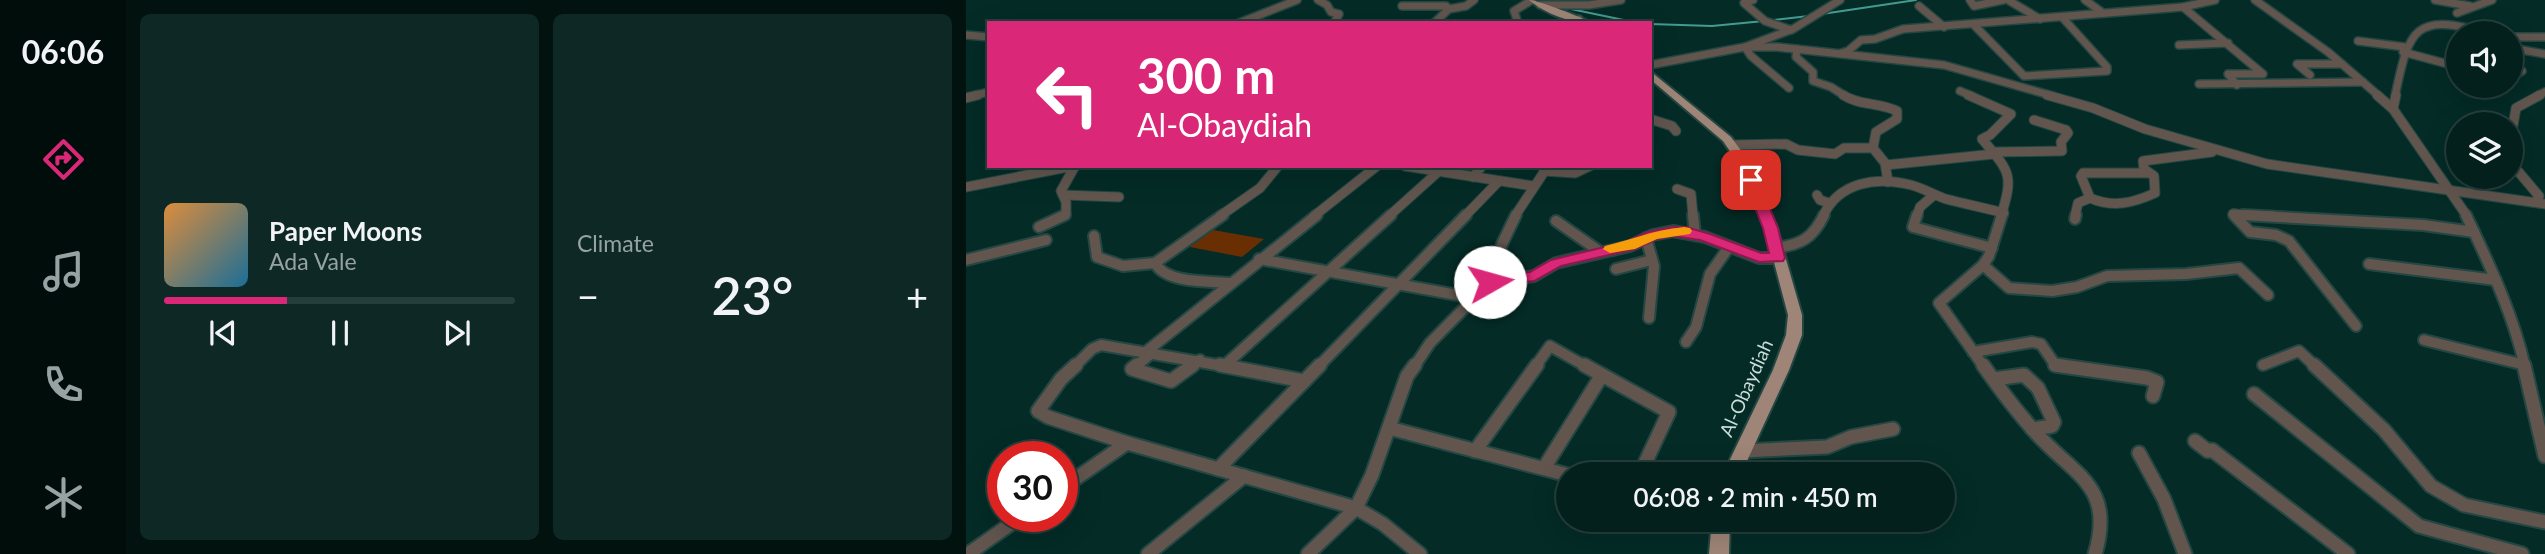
<!DOCTYPE html>
<meta charset="utf-8">
<style>
body{margin:0;font-family:Lato,sans-serif;background:#0d2825;color:#f1f3f6;height:100vh;display:flex;flex-direction:column;font-size:26px;white-space:nowrap}
*{box-sizing:border-box;margin:0}
p{font-size:23px;color:#97a3a3}
.icon{flex:none;width:38px;height:38px;fill:none;stroke:currentColor;stroke-width:2;stroke-linecap:round;stroke-linejoin:round}
.map{position:relative;flex:1;overflow:hidden}
.side{display:flex;flex-direction:column;gap:14px;padding:14px;background:#02120f;width:840px}
.side>*{flex:none}
.banner{position:absolute;left:21px;top:21px;width:665px;height:147px;border-radius:0px;box-shadow:0 7px 28px #0002,0 0 0 2px #243e3b;background:#db2777;color:#fff;overflow:hidden}
.fabs{position:absolute;left:1480px;top:21px;display:grid;gap:14px}
.fabs a{display:grid;place-items:center;width:77px;height:77px;border-radius:50%;background:#03201c;box-shadow:0 7px 28px #0002,0 0 0 2px #243e3b;font-size:35px}
.speed{position:absolute;left:21px;top:441px;display:flex;gap:14px;font-size:35px;font-weight:700;text-align:center}
.speed>*{display:grid;place-content:center;width:91px;height:91px;border-radius:50%;background:#03201c;box-shadow:0 7px 28px #0002,0 0 0 2px #243e3b;line-height:1}
.speed .limit{border:10px solid #d22;background:#fff;color:#111}
.pin{position:absolute;display:grid;place-items:center;width:60px;height:60px;color:#fff;margin:-30px;border-radius:14px;box-shadow:0 4px 10px #0006}
.me{position:absolute;width:77px;margin:-38px;rotate:83deg;stroke-linejoin:round;filter:drop-shadow(0 0 5px #0008)}
.turn{display:flex;align-items:center;gap:24px;height:147px;padding:0 35px;font-size:32px}
.turn .icon{width:91px;height:91px;stroke-width:2.5}
.turn b{display:block;font-size:49px;line-height:60px}
.big{font-size:52px;font-weight:600;line-height:1.1}
.side .tile{flex:1;display:flex;flex-direction:column;justify-content:center;gap:10px;min-width:0;padding:0 24px;border-radius:10px;background:#0d2825}
.song{display:flex;align-items:center;gap:21px}
.cover{width:84px;height:84px;border-radius:10px;background:linear-gradient(135deg,hsl(30 70% 55%),hsl(200 70% 35%))}
.played{height:7px;border-radius:4px;background:linear-gradient(90deg,#db2777 35%,#243e3b 35%)}
.keys{display:flex;justify-content:space-around;direction:ltr}
.heat{display:flex;justify-content:space-between;align-items:center;font-size:38px;direction:ltr}
.side .tiles{flex:1;display:grid;gap:14px;grid-template-columns:repeat(2,1fr)}
.trip{position:absolute;left:590px;top:462px;width:399px;height:70px;border-radius:35px;background:#03201c;box-shadow:0 7px 28px #0002,0 0 0 2px #243e3b;font-weight:600;line-height:70px;text-align:center}
main{display:flex;flex:1;min-height:0}
.menu{display:flex;flex-direction:column;width:126px;justify-content:space-around;align-items:center;background:#010d0b;color:#97a3a3}
.menu .icon{width:49px;height:49px}
.menu .current{color:#db2777}
.menu b{font-size:32px;color:#f1f3f6}
.map>svg:first-child{display:block}
.green{fill:#692f03}
.lines{fill:none;stroke-linecap:round;stroke-linejoin:round}
.stream{stroke:#449a90;stroke-width:2}
.minor-far3-casing{stroke:#244743;stroke-width:10}
.minor-far2-casing{stroke:#244743;stroke-width:11}
.minor-far1-casing{stroke:#244743;stroke-width:14}
.minor-casing{stroke:#244743;stroke-width:17}
.major-casing{stroke:#244743;stroke-width:4}
.minor-far3{stroke:#61554e;stroke-width:7}
.minor-far2{stroke:#61554e;stroke-width:9}
.minor-far1{stroke:#61554e;stroke-width:10}
.minor{stroke:#61554e;stroke-width:13}
.major{fill:#9e8577;fill-rule:evenodd}
.route{fill:#db2777;stroke:#8e194d;stroke-width:2}
.slow{fill:#f59e0b}
.labels{text-anchor:middle;stroke-width:7;stroke-linejoin:round;paint-order:stroke}
.street-label{font-size:19px;fill:#caddd9;stroke:#042b26}
</style>
<main>
<nav class="menu">
<b>06:06</b>
<svg class="icon current" aria-label="directions" viewBox="0 0 24 24"><path d="M12 3l9 9-9 9-9-9zM9 14v-3h6M13 9l2 2-2 2"/></svg>
<svg class="icon" aria-label="music" viewBox="0 0 24 24"><path d="M9 18V5l10-2v13"/><circle cx="6" cy="18" r="3"/><circle cx="16" cy="16" r="3"/></svg>
<svg class="icon" aria-label="phone" viewBox="0 0 24 24"><path d="M5 4h4l2 5-3 2q2 4 5 5l2-3 5 2v4C11 20 4 13 5 4z"/></svg>
<svg class="icon" aria-label="climate" viewBox="0 0 24 24"><path d="M12 3v18M4 7l16 10M4 17L20 7"/></svg>
</nav>
<section class="side">
<div class="tiles">
<div class="tile">
<div class="song"><i class="cover"></i><div><b>Paper Moons</b><p>Ada Vale</p></div></div>
<div class="played"></div>
<div class="keys"><svg class="icon" aria-label="previous" viewBox="0 0 24 24"><path d="M18 5L8 12l10 7zM5 5v14"/></svg><svg class="icon" aria-label="pause" viewBox="0 0 24 24"><path d="M8 5v14M16 5v14"/></svg><svg class="icon" aria-label="next" viewBox="0 0 24 24"><path d="M6 5l10 7-10 7zM19 5v14"/></svg></div>
</div>
<div class="tile"><p>Climate</p>
<div class="heat"><a>−</a><b class="big">23°</b><a>+</a></div>
</div>
</div>
</section>
<div class="map">
<svg width="1579" height="554" viewBox="0 0 1579 554">
<rect width="100%" height="100%" fill="#042b26"/>
<polygon class="green" points="247,230 298,239 276,257 224,247"/>
<g class="lines">
<g class="stream">
<polyline points="600,8 672,23"/>
<polyline points="856,14 950,0"/>
<polyline points="808,20 843,16"/>
<polyline points="684,24 746,26 798,21"/>
</g>
<g class="minor-far3-casing">
<g id="minor-far3">
<polyline points="352,0 361,5 365,12 373,14 368,23"/>
<polyline points="787,0 778,3 799,21 825,30"/>
<polyline points="1004,0 1008,6 1037,0"/>
<polyline points="1042,0 1074,19"/>
<polyline points="1119,0 1137,13"/>
<polyline points="1289,0 1362,52 1413,96"/>
<polyline points="1469,0 1504,6"/>
<polyline points="574,5 623,5 655,0"/>
<polyline points="436,6 480,6 483,9 468,23"/>
<polyline points="953,6 978,27"/>
<polyline points="1217,7 1297,74 1262,74 1271,85"/>
<polyline points="483,9 500,6 508,0"/>
<polyline points="1491,13 1526,0"/>
<polyline points="273,23 331,0"/>
<polyline points="552,23 548,11 566,0"/>
<polyline points="597,23 613,19"/>
<polyline points="1008,25 1058,76 1141,71 1141,67 1096,17"/>
<polyline points="0,35 23,37"/>
<polyline points="1545,37 1579,37"/>
<polyline points="1392,41 1439,47"/>
<polyline points="1213,45 1262,43"/>
<polyline points="1545,48 1579,54"/>
<polyline points="831,49 830,57 847,72 847,81 865,87 879,96"/>
<polyline points="1437,52 1493,67"/>
<polyline points="875,53 882,51 895,40 909,39 937,29 1217,7 1249,0"/>
<polyline points="684,65 779,47 811,47 978,65 1087,96"/>
<polyline points="1344,75 1331,64 1376,64"/>
<polyline points="1545,77 1556,71"/>
<polyline points="1233,84 1397,82"/>
<polyline points="823,88 785,56 779,47 827,29 874,0"/>
<polyline points="994,91 1006,96"/>
<polyline points="6,96 23,92"/>
<path d="M1429 96C1443 28 1449 12 1521 33"/>
<polyline points="1571,96 1579,92"/>
</g>
</g>
<g class="minor-far2-casing">
<g id="minor-far2">
<path d="M877 95C894 106 913 102 931 111V119L910 132 907 148 919 163 922 182"/>
<path d="M1002 95 1045 114 1024 135 1016 139C1044 172 1048 174 1035 216"/>
<polyline points="1081,95 1127,108 1179,129 1301,164 1579,204"/>
<polyline points="1411,95 1427,109 1501,216"/>
<polyline points="0,98 12,95"/>
<polyline points="1427,109 1430,95"/>
<polyline points="684,119 706,126 710,131"/>
<polyline points="1545,137 1550,108 1574,95"/>
<polyline points="765,145 820,144 832,150 869,154 878,148 907,148"/>
<polyline points="1027,152 1096,151 1095,142 1102,133 1100,130 1068,120"/>
<polyline points="1545,163 1573,196 1570,202"/>
<polyline points="920,165 1028,154"/>
<polyline points="439,166 567,186"/>
<polyline points="578,171 609,173 624,166"/>
<path d="M1183 173H1117L1115 176 1124 198C1147 208 1167 203 1189 193L1188 176 1178 169 1177 161 1246 152"/>
<polyline points="507,177 516,166"/>
<polyline points="0,187 107,166"/>
<polyline points="711,189 725,194 727,216"/>
<polyline points="97,195 153,197"/>
<polyline points="851,195 854,200 863,203"/>
<polyline points="97,216 100,214 100,202 95,191 109,166"/>
<polyline points="254,216 294,188 312,166"/>
<polyline points="348,216 411,166"/>
<polyline points="423,216 472,172"/>
<polyline points="499,216 533,181"/>
<polyline points="549,216 582,166"/>
<path d="M857 216C873 182 910 176 945 185 957 188 968 195 980 199 999 204 1019 208 1038 213"/>
<polyline points="951,216 954,207 968,195"/>
<polyline points="1109,216 1112,203 1124,198"/>
<polyline points="1269,216 1267,214 1308,216"/>
</g>
</g>
<g class="minor-far1-casing">
<g id="minor-far1">
<path d="M257 215 189 263C200 284 244 281 265 283"/>
<polyline points="727,215 729,234"/>
<polyline points="951,215 947,227 1026,248"/>
<polyline points="1268,215 1284,232 1310,235 1323,241 1390,326"/>
<polyline points="1277,215 1457,225 1508,232"/>
<path d="M1500 215C1523 264 1547 313 1559 367"/>
<polyline points="1109,219 1110,215"/>
<polyline points="590,221 633,251"/>
<polyline points="73,227 99,215"/>
<polyline points="128,236 131,257 157,266 189,263"/>
<polyline points="680,238 688,266 683,318"/>
<path d="M809 248C835 245 847 238 858 215"/>
<polyline points="293,259 508,298"/>
<polyline points="0,260 80,240"/>
<polyline points="1403,264 1530,280"/>
<polyline points="1017,265 1043,288 1086,291 1111,287 1141,276 1220,274 1273,268 1302,295"/>
<polyline points="650,269 686,260"/>
<polyline points="524,282 568,276 590,263 664,246 687,235 707,231 739,237 793,258 812,258"/>
<polyline points="1458,340 1559,365"/>
<polyline points="720,342 730,327 744,274 763,247"/>
<polyline points="181,351 351,215"/>
<polyline points="1007,352 1066,342 1075,344 1090,366 1094,367"/>
<polyline points="259,365 425,215"/>
<polyline points="1297,365 1333,351 1350,367"/>
<polyline points="108,367 126,349 135,345 263,367"/>
<polyline points="169,367 187,352"/>
<polyline points="225,367 234,360"/>
<polyline points="352,367 500,215"/>
<polyline points="448,367 464,343 524,282 536,244 550,215"/>
<polyline points="569,367 584,346 621,367"/>
<polyline points="1018,367 973,303 1017,265 1023,256 1036,215"/>
</g>
</g>
<g class="minor-casing">
<g id="minor">
<polyline points="110,365 95,379 72,411 82,417 161,443 390,508 417,524 454,554"/>
<polyline points="171,365 166,369 205,381 227,365"/>
<polyline points="254,365 338,381"/>
<polyline points="618,365 703,412 674,474"/>
<path d="M1017 365C1033 388 1051 412 1070 433 1109 476 1149 486 1129 554"/>
<polyline points="1089,365 1181,378 1191,382 1187,396"/>
<polyline points="1348,365 1418,430 1465,486 1498,505 1579,522"/>
<polyline points="1558,365 1579,456"/>
<polyline points="1028,379 1058,375 1072,388 1088,422 1086,426 1066,429"/>
<polyline points="1288,394 1453,526 1556,554"/>
<polyline points="423,428 602,475"/>
<polyline points="1229,441 1242,451 1246,450 1382,554"/>
<polyline points="509,451 571,365"/>
<polyline points="777,451 861,447 885,437 927,429"/>
<polyline points="1173,453 1198,499 1219,554"/>
<polyline points="578,468 636,375"/>
<polyline points="252,469 354,365"/>
<polyline points="96,488 161,443"/>
<polyline points="2,554 56,516"/>
<polyline points="182,554 278,476"/>
<polyline points="342,554 390,508 406,475 441,376 449,365"/>
</g>
</g>
<g class="major-casing">
<g id="major">
<path d="M563 0C572 0 617 18 626 23 604 23 580 14 563 0Z"/>
<polygon points="684,71 765,137 782,160 811,228 836,315 836,335 823,370 775,474 757,474 807,370 820,335 822,315 799,228 770,160 757,141 684,79"/>
<polygon points="746,520 764,520 763,554 743,554"/>
</g>
</g>
<use href="#minor-far3" class="minor-far3"/>
<use href="#minor-far2" class="minor-far2"/>
<use href="#minor-far1" class="minor-far1"/>
<use href="#minor" class="minor"/>
<use href="#major" class="major"/>
</g>
<polygon class="route" points="785,176 792,180 812,228 819,258 817,261 793,262 734,240 707,236 691,239 669,249 595,266 568,281 524,287 516,282 524,277 564,272 585,260 659,242 682,232 707,227 720,227 744,234 795,253 803,253 797,228 778,180"/>
<path class="slow" d="M718 227 724 228 726 231 724 234 691 239 669 249 644 253 637 249 639 246C668 239 688 230 718 227Z"/>
<g class="labels">
<g class="street-label">
<text transform="translate(780 388) rotate(-66)" y="7">Al-Obaydiah</text>
</g>
</g>
</svg>
<div class="fabs">
<a><svg class="icon" aria-label="sound" viewBox="0 0 24 24"><path d="M4 9h4l5-4v14l-5-4H4zM17 9q2 3 0 6"/></svg></a>
<a><svg class="icon" aria-label="layers" viewBox="0 0 24 24"><path d="M12 4l9 5-9 5-9-5zM3 14l9 5 9-5"/></svg></a>
</div>
<div class="speed"><div class="limit">30</div></div>
<div class="pin" style="left:785px;top:180px;background:#d93025"><svg class="icon" aria-label="arrive" viewBox="0 0 24 24"><path d="M6 21V4h12l-3 4 3 4H6"/></svg></div>
<svg class="me" style="left:524px;top:282px" viewBox="-20 -20 40 40"><circle r="19" fill="#fff"/><path d="M0-13L10 11 0 6-10 11z" fill="#db2777"/></svg>
<div class="trip">06:08 · 2 min · 450 m</div>
<div class="banner">
<div class="turn"><svg class="icon" aria-label="left" viewBox="0 0 24 24"><path d="M17 20v-9H6M10 6l-5 5 5 5"/></svg><div><b>300 m</b>Al-Obaydiah</div></div>
</div>
</div>
</main>
